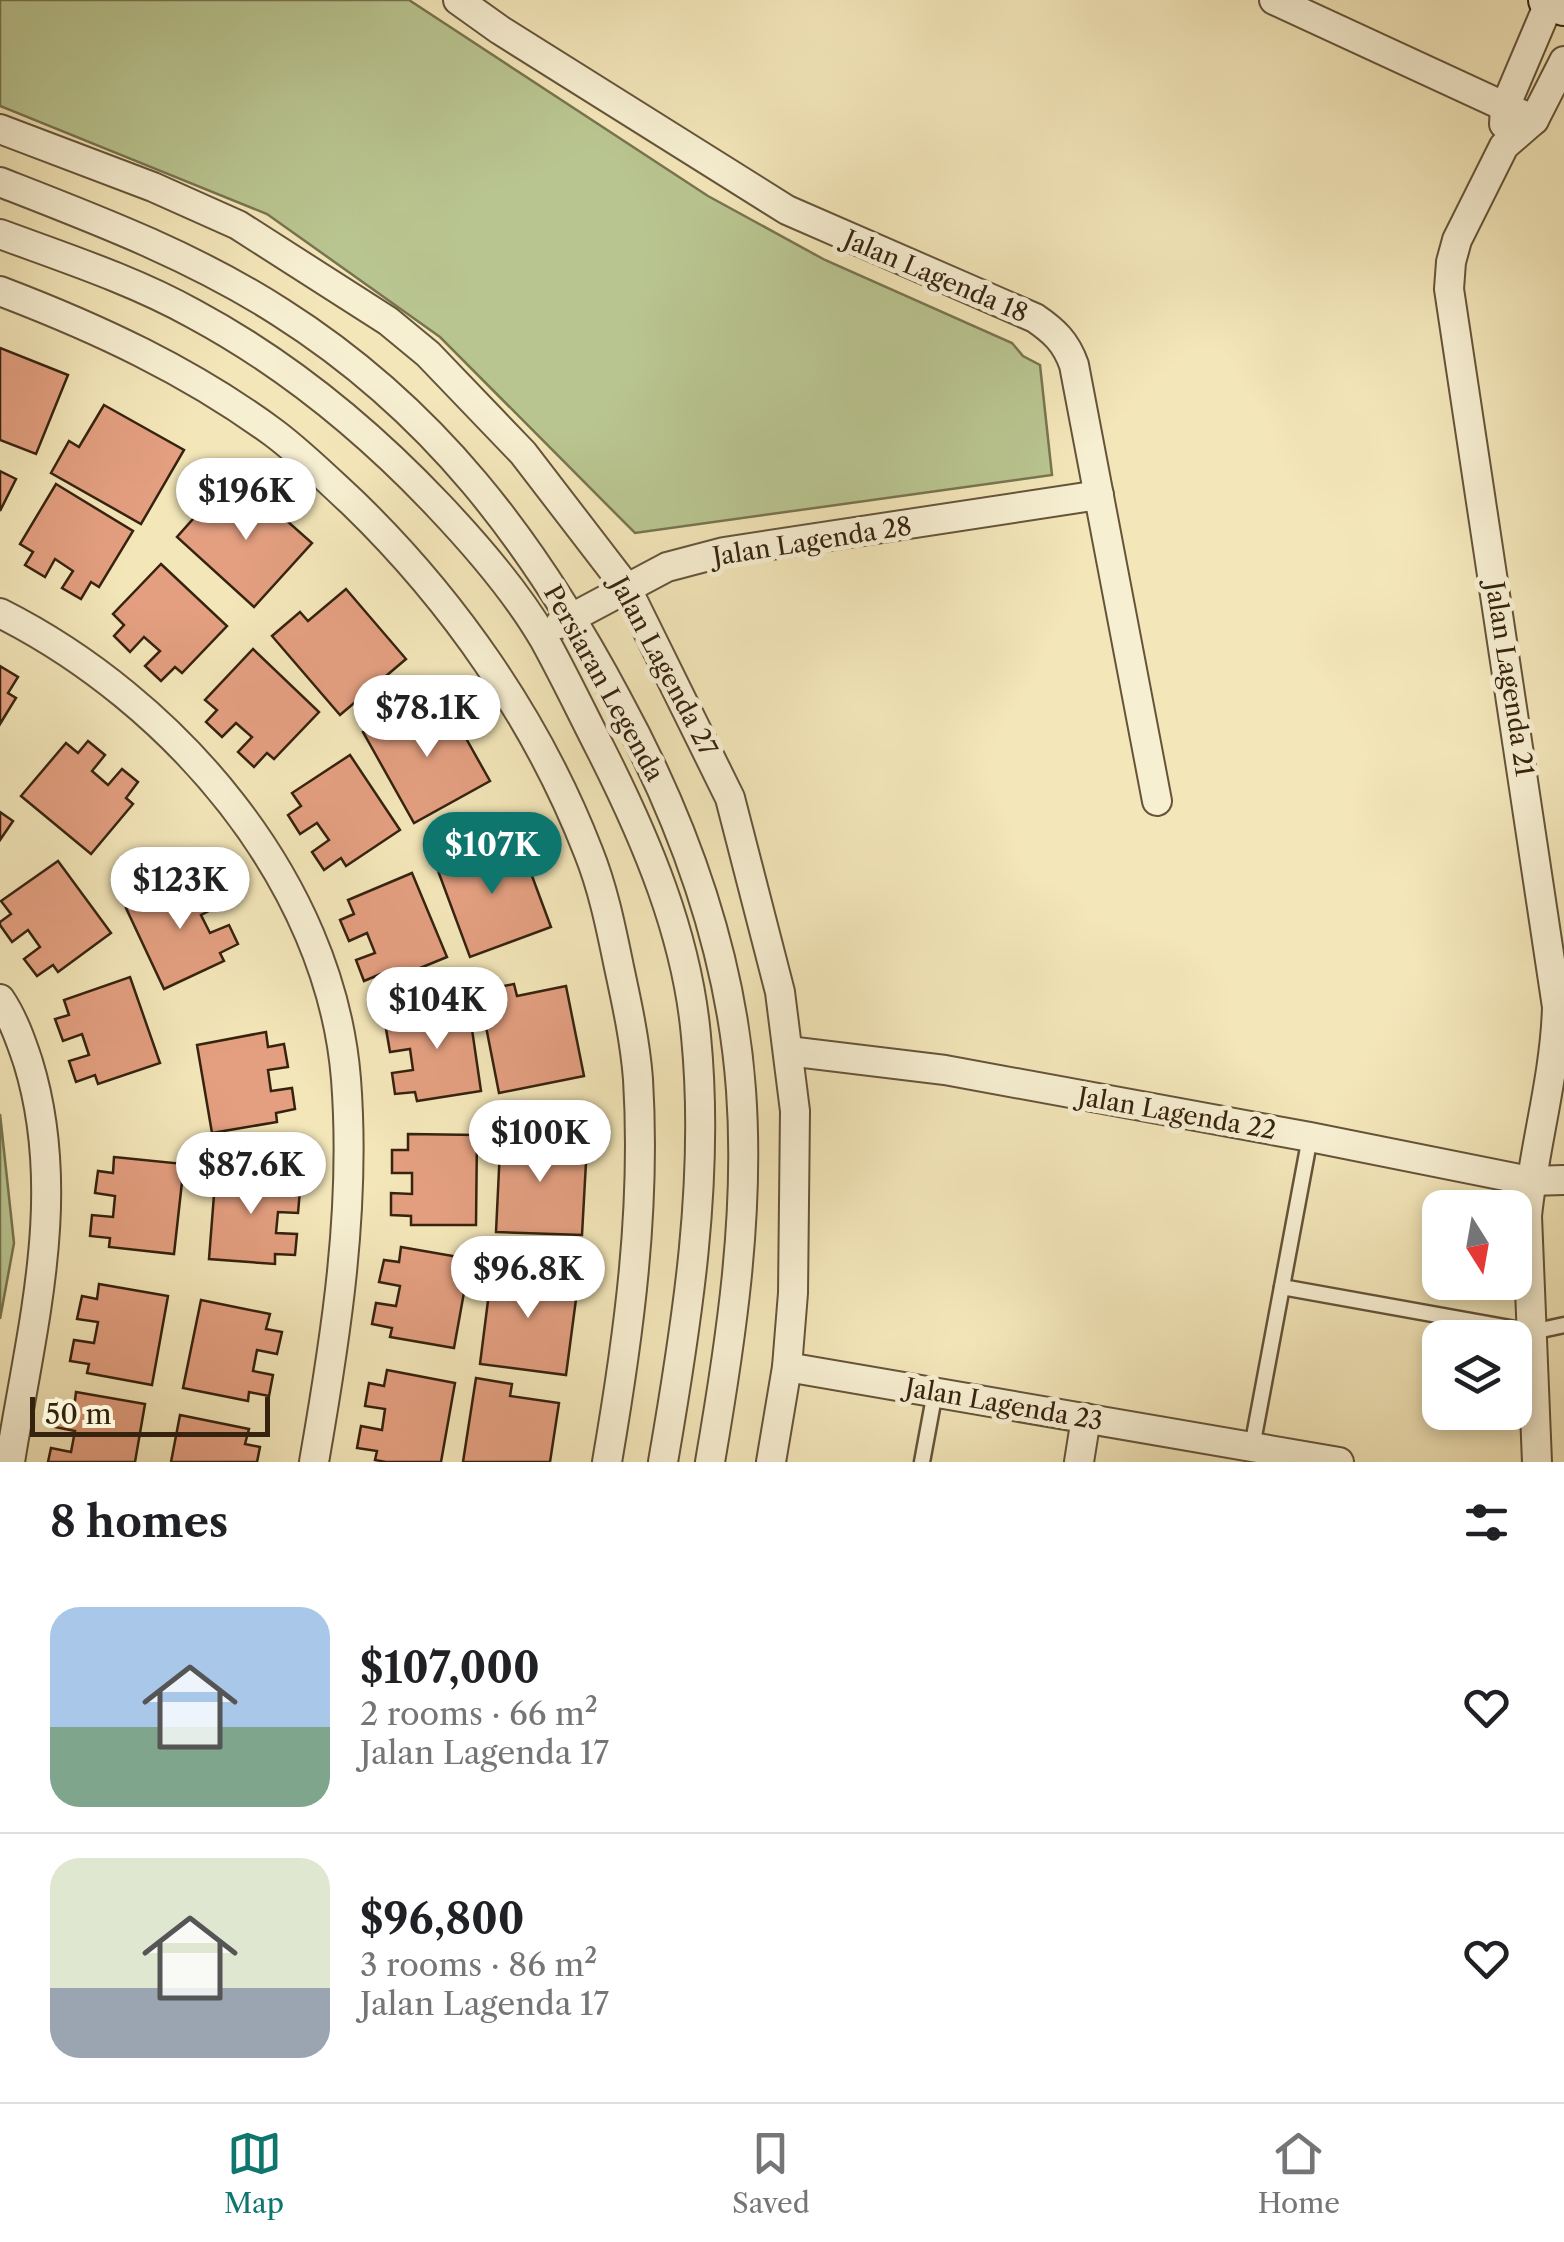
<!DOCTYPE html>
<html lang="en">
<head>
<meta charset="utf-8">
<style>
  body { margin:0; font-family:"Libre Caslon Text",serif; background:#f6f6f6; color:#202124; height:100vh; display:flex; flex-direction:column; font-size:38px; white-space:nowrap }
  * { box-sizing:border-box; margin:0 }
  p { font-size:32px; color:#757577 }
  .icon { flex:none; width:55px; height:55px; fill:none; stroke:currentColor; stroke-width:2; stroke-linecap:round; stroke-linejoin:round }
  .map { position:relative; height:1462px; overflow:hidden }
  .drawer { display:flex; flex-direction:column; background:#fff; flex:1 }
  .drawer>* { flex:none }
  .needle { width:65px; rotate:169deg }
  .tools { position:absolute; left:1422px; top:1190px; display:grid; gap:20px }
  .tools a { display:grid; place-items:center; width:110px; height:110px; border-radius:20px; background:#fff; box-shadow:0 5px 15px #0003; font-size:50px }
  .scale { position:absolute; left:30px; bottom:25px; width:240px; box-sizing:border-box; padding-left:10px; border:5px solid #36230f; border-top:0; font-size:28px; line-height:35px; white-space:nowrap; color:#36230f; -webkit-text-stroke:8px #f7efd2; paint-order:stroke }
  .price { position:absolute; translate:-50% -85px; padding:0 22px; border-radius:35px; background:#fff; color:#222; font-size:32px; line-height:65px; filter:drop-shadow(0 2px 5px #0008) }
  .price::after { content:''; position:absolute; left:50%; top:60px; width:30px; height:22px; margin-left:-15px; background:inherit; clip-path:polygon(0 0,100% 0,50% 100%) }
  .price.selected { background:#0f766e; color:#fff }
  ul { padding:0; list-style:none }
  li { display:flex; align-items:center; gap:30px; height:250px; padding:0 50px }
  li+li { border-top:2px solid #e0e0e0 }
  li span { display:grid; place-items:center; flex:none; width:280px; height:200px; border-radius:30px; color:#555 }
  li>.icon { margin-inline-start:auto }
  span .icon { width:120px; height:120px; fill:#fffc; stroke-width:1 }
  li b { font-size:42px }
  h2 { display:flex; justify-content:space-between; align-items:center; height:120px; padding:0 50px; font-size:42px }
  .tab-bar { display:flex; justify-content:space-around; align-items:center; height:140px; border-top:2px solid #e0e0e0; background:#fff; font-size:28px; color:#757577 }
  .tab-bar a { display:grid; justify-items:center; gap:5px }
  .tab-bar .selected { color:#0f766e }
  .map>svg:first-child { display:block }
  .green { fill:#b9c590; stroke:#787450; stroke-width:2.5 }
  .building { fill:#e39f80; stroke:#36230f; stroke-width:2.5 }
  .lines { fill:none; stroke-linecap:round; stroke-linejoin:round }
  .lane-casing { stroke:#65543a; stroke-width:19 }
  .street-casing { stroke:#65543a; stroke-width:32 }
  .secondary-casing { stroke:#36230f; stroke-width:42 }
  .lane { stroke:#f7efd2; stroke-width:14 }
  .street { stroke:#f7efd2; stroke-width:28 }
  .secondary { stroke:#f7efd2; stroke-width:38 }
  .labels { text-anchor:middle; stroke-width:10; stroke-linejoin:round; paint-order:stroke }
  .street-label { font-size:25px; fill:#36230f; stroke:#f7efd2 }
</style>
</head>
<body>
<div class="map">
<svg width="1564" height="1462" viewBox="0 0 1564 1462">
  <rect width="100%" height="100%" fill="#f3e6b9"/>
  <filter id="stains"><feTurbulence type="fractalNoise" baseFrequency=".002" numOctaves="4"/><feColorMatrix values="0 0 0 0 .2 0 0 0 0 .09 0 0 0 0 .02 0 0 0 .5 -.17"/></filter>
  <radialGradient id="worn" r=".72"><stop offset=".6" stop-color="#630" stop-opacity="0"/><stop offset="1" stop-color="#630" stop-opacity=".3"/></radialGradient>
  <g class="green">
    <path d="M0,0H409L708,196L825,260L1012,343L1023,356L1040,365L1052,475L635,533L440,337L267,214L0,106Z"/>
    <path d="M0,1114L14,1243L0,1319Z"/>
  </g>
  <g class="building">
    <path d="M0,348L68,375L36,454L0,440Z"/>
    <path d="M104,405L184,450L141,524L51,473L69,441L79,447Z"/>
    <path d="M0,471L16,479L0,511Z"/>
    <path d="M243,482L312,543L254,607L177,537L201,510L210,518Z"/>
    <path d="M56,484L133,531L99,587L91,582L81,599L62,588L73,571L55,559L45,577L25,565L33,552L20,544Z"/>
    <path d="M161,564L227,626L182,673L175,667L161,681L145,666L160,651L144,637L130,652L114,636L124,625L113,614Z"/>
    <path d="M346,589L406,659L340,715L272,636L300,612L308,621Z"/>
    <path d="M253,649L319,712L274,759L267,753L254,767L238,752L252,737L236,723L222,737L206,722L217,710L205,700Z"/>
    <path d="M0,666L18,677L8,693L16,698L0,724Z"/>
    <path d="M445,701L490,781L414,823L363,732L395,715L401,725Z"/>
    <path d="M88,741L105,755L92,771L108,785L122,769L138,782L126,798L133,804L91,854L21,796L66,743L78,753Z"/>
    <path d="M350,755L400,830L346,866L341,858L324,870L312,852L329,840L317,823L300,834L288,815L301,806L292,793Z"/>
    <path d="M0,812L13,821L0,840Z"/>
    <path d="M519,841L551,927L470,957L434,860L468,847L472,859Z"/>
    <path d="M58,861L111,933L58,972L53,965L37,976L24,959L40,947L28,930L12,942L0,925V922L11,914L1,901Z"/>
    <path d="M412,873L447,957L386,982L383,973L364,981L356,960L375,953L367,933L349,941L340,920L354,914L348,900Z"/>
    <path d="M189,878L195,892L209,885L219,906L201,915L210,933L229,925L238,944L220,953L224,961L164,989L126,908Z"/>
    <path d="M130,977L160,1063L98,1084L95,1075L76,1082L69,1061L89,1055L82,1034L63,1041L55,1019L69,1015L64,1000Z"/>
    <path d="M514,984L517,996L566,986L584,1076L499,1093L479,991Z"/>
    <path d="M468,1002L481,1091L417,1101L415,1092L395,1094L392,1073L413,1070L410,1049L390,1052L386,1029L402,1027L399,1012Z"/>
    <path d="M266,1032L268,1047L284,1044L288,1067L268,1070L271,1091L292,1088L295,1109L276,1113L277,1122L212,1133L197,1045Z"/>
    <path d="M501,1128L537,1130V1142L587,1144L582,1235L496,1232Z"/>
    <path d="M408,1134L477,1135L476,1225H411V1216L391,1215V1193L412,1194V1173H392V1150H408Z"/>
    <path d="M114,1157L184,1164L174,1254L109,1247L110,1238L90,1236L92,1215L113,1217L115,1196L95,1193L98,1171L113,1173Z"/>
    <path d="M216,1169L285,1174L284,1189L300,1190L298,1213L278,1212L276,1233L297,1234L295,1255L275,1254V1264L209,1259Z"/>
    <path d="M401,1247L470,1259L454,1348L390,1337L392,1328L372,1324L376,1303L396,1306L400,1286L379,1282L384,1260L399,1262Z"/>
    <path d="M493,1261L529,1266L528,1278L578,1284L566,1375L480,1364Z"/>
    <path d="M99,1284L168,1296L152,1385L87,1373L89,1364L70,1361L74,1340L94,1343L98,1322L77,1319L82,1296L97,1299Z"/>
    <path d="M201,1300L270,1314L266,1329L282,1332L277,1354L257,1350L253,1371L273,1375L269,1396L249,1392L248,1401L183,1388Z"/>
    <path d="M387,1370L455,1383L441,1462H386L375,1460L377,1451L357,1448L361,1426L382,1430L385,1409L365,1406L369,1383L384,1386Z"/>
    <path d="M476,1378L512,1384L510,1396L559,1403L550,1462H463Z"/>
    <path d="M76,1392L145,1404L135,1462H48L51,1448L71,1452L75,1431L55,1427L59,1405L74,1408Z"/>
    <path d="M180,1415L249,1429L245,1444L260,1447L257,1462H171Z"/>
  </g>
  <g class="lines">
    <defs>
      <g id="lane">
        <path d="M1282,1287L1532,1332L1564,1325"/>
        <path d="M1252,1447L1310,1137"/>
        <path d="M922,1462L935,1392"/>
      </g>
      <g id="street">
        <path d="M458,0L500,30L787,210L1035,318C1054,331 1066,342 1074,365L1157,801"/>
        <path d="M1274,0L1534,120"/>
        <path d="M1504,124L1505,107L1550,1"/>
        <path d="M0,129L153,187L238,225L388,321L428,354L523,453L626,587L730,798L780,992L795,1111L793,1293L787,1367L771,1462"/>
        <path d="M0,182C95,219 193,256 280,312C433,409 532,540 617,699C683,820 731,951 741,1090C750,1214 731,1340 710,1462"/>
        <path d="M0,234C65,258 133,280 194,314C287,364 366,429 438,505C476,545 516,591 544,639C564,675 582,713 601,750C646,839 687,935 696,1036C710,1178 687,1323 663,1462"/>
        <path d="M0,291C97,328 190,371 274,433C302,454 327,479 353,503C453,600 537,720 588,851C603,888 611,928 619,967C627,1004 635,1041 638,1079C646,1209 629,1334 607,1462"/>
        <path d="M0,613C173,700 330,880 346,1079C356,1208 336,1336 314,1462"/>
        <path d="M560,624L667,567L724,552L1099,495"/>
        <path d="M0,999C13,1018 21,1041 28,1062C69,1195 31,1329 10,1462"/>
        <path d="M788,1051L945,1070L1310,1137L1530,1181L1564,1180"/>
        <path d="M787,1367L1339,1462"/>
        <path d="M1079,1462L1086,1418"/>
        <path d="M1537,1462L1527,1216C1534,1146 1555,1078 1557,1007L1449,289L1451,262L1457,240L1504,146L1534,120L1564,61"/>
      </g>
      <path id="secondary" d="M1548,0L1564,6"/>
    </defs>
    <use href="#lane" class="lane-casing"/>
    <use href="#street" class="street-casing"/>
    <use href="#secondary" class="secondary-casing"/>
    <use href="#lane" class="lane"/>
    <use href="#street" class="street"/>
    <use href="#secondary" class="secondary"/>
  </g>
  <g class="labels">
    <g class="street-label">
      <text transform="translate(936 276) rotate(23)" y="9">Jalan Lagenda 18</text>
      <text transform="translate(812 541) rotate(-9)" y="9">Jalan Lagenda 28</text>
      <text transform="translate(664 666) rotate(62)" y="9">Jalan Lagenda 27</text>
      <text transform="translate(1510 679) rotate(81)" y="9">Jalan Lagenda 21</text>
      <text transform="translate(604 683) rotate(61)" y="9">Persiaran Legenda</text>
      <text transform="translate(1177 1113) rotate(10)" y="9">Jalan Lagenda 22</text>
      <text transform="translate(1004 1404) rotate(10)" y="9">Jalan Lagenda 23</text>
    </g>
  </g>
  <rect width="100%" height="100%" filter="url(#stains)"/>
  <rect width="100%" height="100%" fill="url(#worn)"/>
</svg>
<div class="tools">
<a><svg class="needle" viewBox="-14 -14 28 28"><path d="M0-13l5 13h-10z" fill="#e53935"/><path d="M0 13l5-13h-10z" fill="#757577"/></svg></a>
<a><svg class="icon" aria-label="layers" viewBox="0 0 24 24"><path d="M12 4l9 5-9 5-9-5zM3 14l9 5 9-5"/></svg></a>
</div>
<div class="scale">50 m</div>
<b class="price" style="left:246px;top:543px">$196K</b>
<b class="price" style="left:427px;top:760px">$78.1K</b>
<b class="price selected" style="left:492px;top:897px">$107K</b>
<b class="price" style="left:180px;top:932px">$123K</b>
<b class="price" style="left:437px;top:1052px">$104K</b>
<b class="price" style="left:540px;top:1185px">$100K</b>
<b class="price" style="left:251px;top:1217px">$87.6K</b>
<b class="price" style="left:528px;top:1321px">$96.8K</b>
</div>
<section class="drawer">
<h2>8 homes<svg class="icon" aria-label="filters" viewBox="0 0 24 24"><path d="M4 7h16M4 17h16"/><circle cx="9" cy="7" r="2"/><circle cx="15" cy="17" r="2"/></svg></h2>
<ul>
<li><span style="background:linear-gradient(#a9c7e8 60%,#7fa58c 0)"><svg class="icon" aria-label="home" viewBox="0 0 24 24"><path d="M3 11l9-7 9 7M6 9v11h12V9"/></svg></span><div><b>$107,000</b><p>2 rooms · 66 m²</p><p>Jalan Lagenda 17</p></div><svg class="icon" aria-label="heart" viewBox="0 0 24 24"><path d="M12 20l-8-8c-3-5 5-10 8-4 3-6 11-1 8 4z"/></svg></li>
<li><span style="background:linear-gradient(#dfe7d0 65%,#9aa5b1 0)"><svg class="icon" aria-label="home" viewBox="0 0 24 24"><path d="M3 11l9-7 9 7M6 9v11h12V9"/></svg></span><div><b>$96,800</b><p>3 rooms · 86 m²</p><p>Jalan Lagenda 17</p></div><svg class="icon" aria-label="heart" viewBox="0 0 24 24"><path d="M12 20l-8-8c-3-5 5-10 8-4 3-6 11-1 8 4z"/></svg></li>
</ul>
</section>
<nav class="tab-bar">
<a class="selected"><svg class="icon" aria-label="map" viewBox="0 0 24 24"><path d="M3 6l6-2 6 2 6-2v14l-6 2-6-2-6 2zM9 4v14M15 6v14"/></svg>Map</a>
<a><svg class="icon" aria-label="saved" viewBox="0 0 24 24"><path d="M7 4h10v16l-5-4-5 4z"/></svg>Saved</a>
<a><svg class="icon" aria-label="home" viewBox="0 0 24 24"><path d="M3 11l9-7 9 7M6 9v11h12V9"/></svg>Home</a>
</nav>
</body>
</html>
